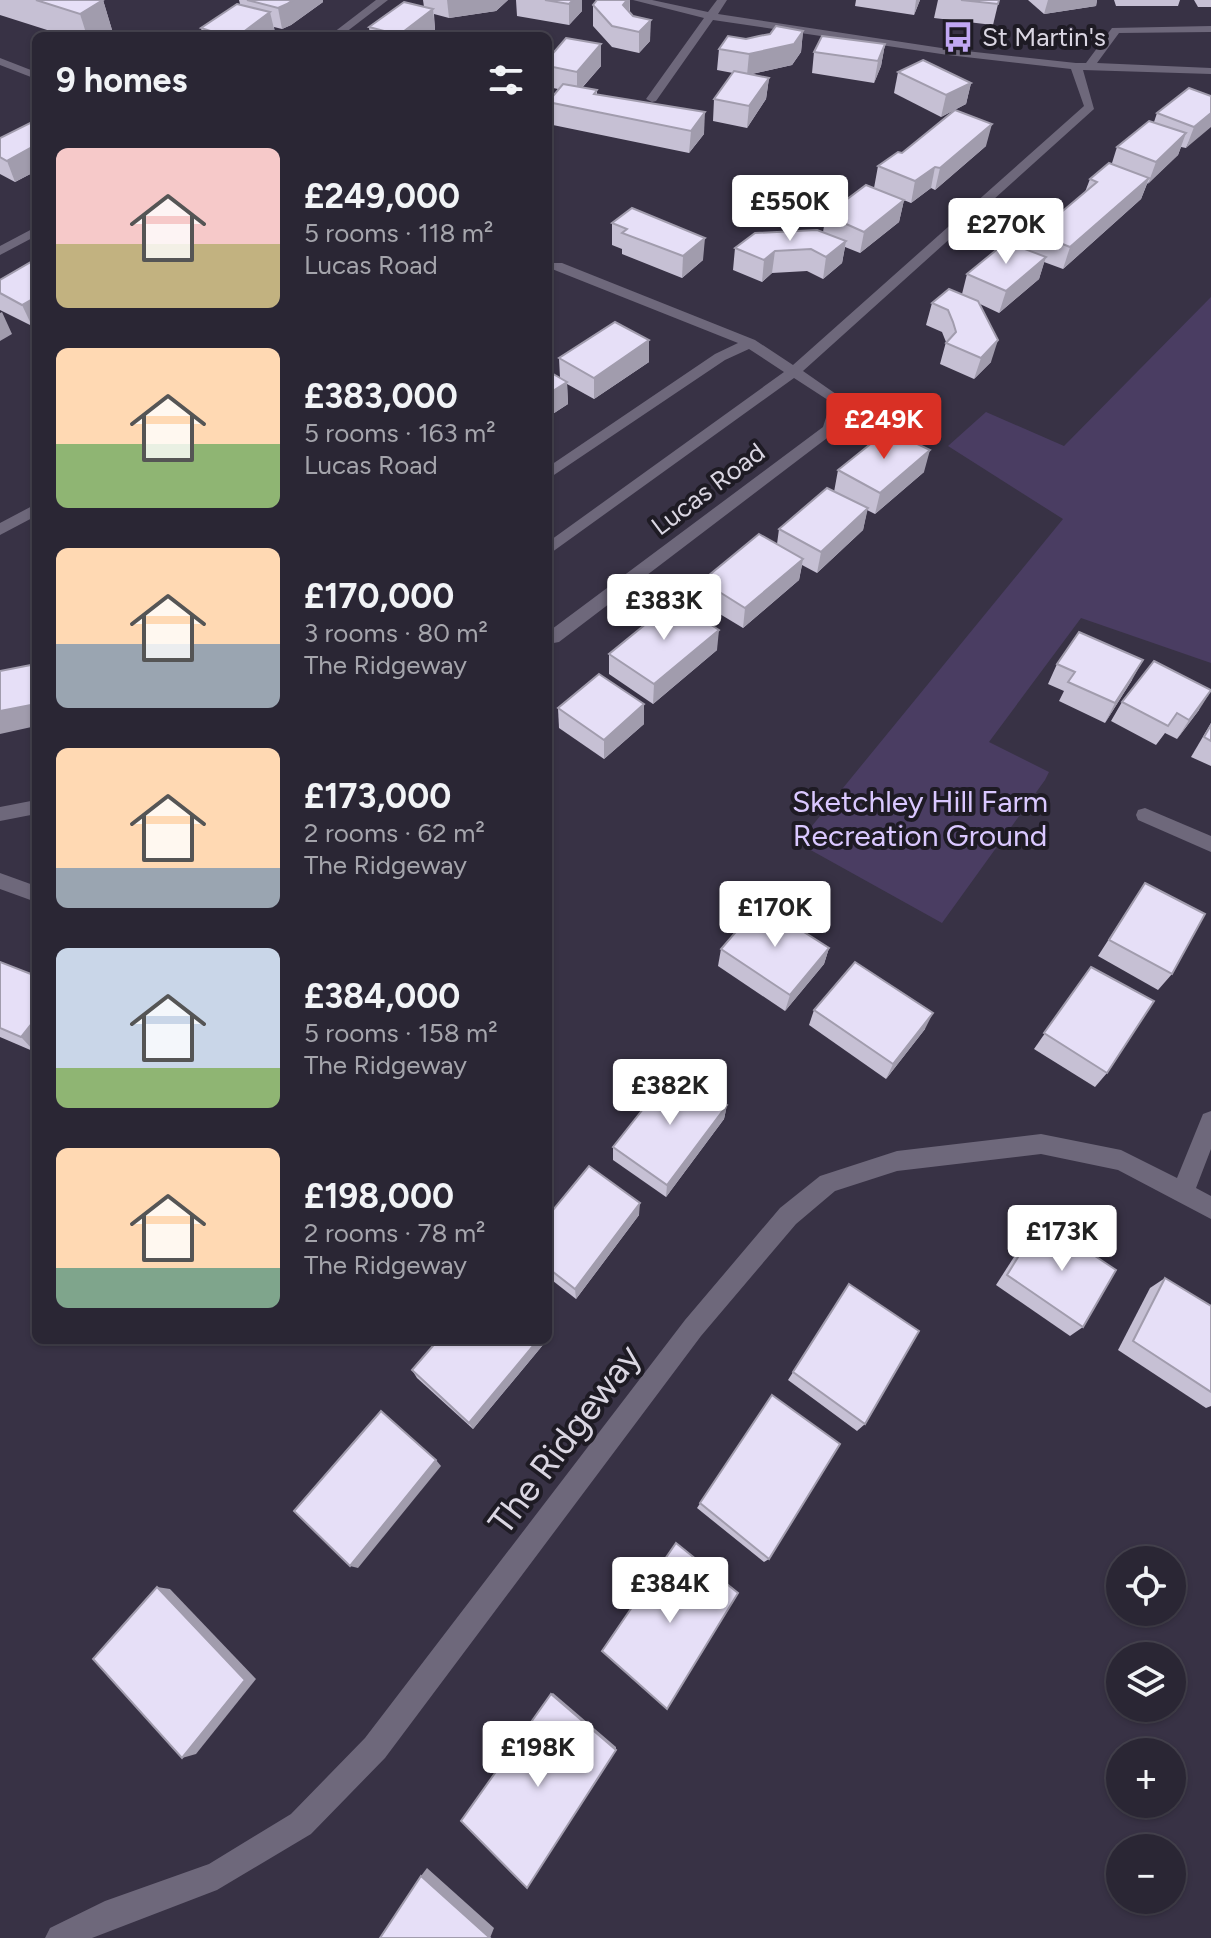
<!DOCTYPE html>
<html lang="en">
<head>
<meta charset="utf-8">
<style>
  body { margin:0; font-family:Figtree,sans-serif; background:#363240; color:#f1f3f6; height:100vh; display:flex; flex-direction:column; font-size:30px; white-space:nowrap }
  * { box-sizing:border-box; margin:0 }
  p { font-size:26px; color:#a5a5ac }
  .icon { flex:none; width:44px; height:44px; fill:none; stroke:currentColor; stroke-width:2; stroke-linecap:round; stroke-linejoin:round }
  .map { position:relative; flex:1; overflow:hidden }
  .panel { position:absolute; left:32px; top:32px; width:520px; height:1312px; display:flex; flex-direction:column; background:#2a2634; border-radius:12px; box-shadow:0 2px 6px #0004,0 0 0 2px #46434f }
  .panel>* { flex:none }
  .buttons { position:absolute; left:1106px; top:1546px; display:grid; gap:16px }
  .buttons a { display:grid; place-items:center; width:80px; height:80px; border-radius:50%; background:#2a2634; box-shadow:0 2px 6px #0004,0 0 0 2px #46434f; font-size:40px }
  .price { position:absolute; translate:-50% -68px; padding:0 18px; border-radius:8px; background:#fff; color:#222; font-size:26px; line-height:52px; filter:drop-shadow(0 2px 4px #0008) }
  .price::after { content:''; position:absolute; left:50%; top:48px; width:24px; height:18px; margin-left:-12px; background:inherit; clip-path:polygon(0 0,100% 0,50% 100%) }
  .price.selected { background:#d93025; color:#fff }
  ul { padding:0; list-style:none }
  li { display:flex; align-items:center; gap:24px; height:200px; padding:0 24px }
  li span { display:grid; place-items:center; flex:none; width:224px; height:160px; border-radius:12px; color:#555 }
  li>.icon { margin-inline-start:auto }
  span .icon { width:96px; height:96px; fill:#fffc; stroke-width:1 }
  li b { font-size:34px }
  h2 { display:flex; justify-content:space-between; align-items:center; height:96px; padding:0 24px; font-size:34px }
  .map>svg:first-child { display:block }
  .green { fill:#4a3d62 }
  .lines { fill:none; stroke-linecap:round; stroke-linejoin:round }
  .minor { fill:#6e687b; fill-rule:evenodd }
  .wall { fill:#c6c0d4 }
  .shaded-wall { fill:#a19cad }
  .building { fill:#e6dff7; stroke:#a19cad; stroke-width:2 }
  .labels { text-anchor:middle; stroke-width:8; stroke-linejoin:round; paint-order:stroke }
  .far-poi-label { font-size:26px; fill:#dad6e2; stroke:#1e1b24; text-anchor:start }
  .far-street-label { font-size:26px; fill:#dad6e2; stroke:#1e1b24 }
  .park-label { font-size:30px; fill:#dac8ff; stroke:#1e1b24 }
  .near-street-label { font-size:36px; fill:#dad6e2; stroke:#1e1b24 }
</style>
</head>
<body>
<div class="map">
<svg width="1211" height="1938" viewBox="0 0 1211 1938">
  <rect width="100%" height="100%" fill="#383245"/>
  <path class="green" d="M1211,297V663L1081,618L989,742L1049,772L1045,780L942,923L798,843L1063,519L948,446L986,412L1064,446Z"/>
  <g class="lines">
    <g class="minor">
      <path d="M376,0H388L341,36H329Z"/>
      <path d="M633,0H652L708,12L717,0H727L718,14L948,49L1076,63H1086L1112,28L1211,26V32L1119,33L1097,63L1211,68V74L1083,70L1094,109L803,371L846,401L835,432L559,642L548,644V632L823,427L831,402L794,378L548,555V542L784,372L749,349L725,360L548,479V467L715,354L738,343L552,269V263H562L755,340L793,365L1084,106L1071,69L948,55L713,20L656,101L652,102L646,99L704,18Z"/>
      <path d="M0,58L36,72V79L0,65Z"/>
      <path d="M36,227V236L0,255V246Z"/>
      <path d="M36,504V516L0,535V523Z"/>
      <path d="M36,800V814L0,821V807Z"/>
      <path d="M1145,808L1211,836V852L1138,820L1136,815L1138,810Z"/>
      <path d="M0,873L36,886V902L0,889Z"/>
      <path d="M1211,1111V1149L1196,1188L1211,1196V1219L1118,1170L1041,1154L897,1171L835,1191L796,1224L701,1336L385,1758L311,1834L217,1890L92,1938H45L50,1928L105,1901L209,1864L291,1814L365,1738L685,1320L780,1208L820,1176L897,1151L1041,1134L1121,1150L1177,1178L1203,1114Z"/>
    </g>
  </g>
  <g class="wall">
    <path d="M0,0H103L112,30L102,36H66L0,15Z"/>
    <path d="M239,0H323V2L291,25L282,29L274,27L275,33L270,36H203L201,28L240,4Z"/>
    <path d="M423,0H508L496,11L449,18L434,14L435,30L428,36H370L369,27L424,7Z"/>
    <path d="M516,0H582V11L569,25L517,16Z"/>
    <path d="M597,0H630V12L650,41L639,53L612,47L593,26V5Z"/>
    <path d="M856,0H920L914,15L855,6Z"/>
    <path d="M938,0H999L993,25L934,18Z"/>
    <path d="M1028,0H1097L1096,6L1044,14Z"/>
    <path d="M1114,0H1180L1178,6H1116Z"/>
    <path d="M1194,0H1211V7H1198Z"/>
    <path d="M803,31L801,52L792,65L752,74L769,78L766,99L747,128L713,121L714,99L733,73L717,70L719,49L746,39Z"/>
    <path d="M885,44L881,66L874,83L812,73L814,52Z"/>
    <path d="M548,59L601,66L582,88L597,90V94L704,134L689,153L548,124V102L558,89L548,87Z"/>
    <path d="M898,72L971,83L966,104L941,117L894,93Z"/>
    <path d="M1211,96L1186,148L1181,147L1178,155L1147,184L1141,199L1063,269L1044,262L1039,279L999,313L980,304L991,362L974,379L940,364L946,342L942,332L926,325L932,303L962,294L967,274L1024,249L1030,231L1058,215L1085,192L1090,179L1112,163L1117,147L1154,122L1157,113Z"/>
    <path d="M36,120V171L15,182L0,174V138Z"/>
    <path d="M986,146L935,190L931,188L911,203L874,188L878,166L902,153Z"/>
    <path d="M904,200L899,222L860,253L845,247L842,263L823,279L807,271L772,273L762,282L733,270L735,248L823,232L826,215Z"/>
    <path d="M612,223L703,260L682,278L622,254V249L612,245Z"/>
    <path d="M36,259L32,326L0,310V280Z"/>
    <path d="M559,358L649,362L594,399L567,384L568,404L548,417V371L560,378Z"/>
    <path d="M838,470L924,472L875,514L867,510L863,530L817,573L802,565L799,580L743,628L700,602L702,581L777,544L779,529L834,492Z"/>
    <path d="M717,650L653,704L609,674V654Z"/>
    <path d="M1057,664L1132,680L1105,723L1059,701L1064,691L1048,684Z"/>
    <path d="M1122,702L1199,710L1177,739L1165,733L1156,745L1111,721Z"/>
    <path d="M644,704V724L604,759L559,728L558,708Z"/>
    <path d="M1211,723V766L1191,757Z"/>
    <path d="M1145,883L1172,974L1158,990L1098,956Z"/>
    <path d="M829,948L824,964L785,1011L718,966L721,949Z"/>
    <path d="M0,962L36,976L35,1052L0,1037Z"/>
    <path d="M1091,967L1107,1073L1095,1087L1034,1049Z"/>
    <path d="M814,1010L925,1029L886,1079L809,1025Z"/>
    <path d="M727,1105L724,1119L666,1197L613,1160V1147Z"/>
    <path d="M639,1215L576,1299L548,1277V1216Z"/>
    <path d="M1041,1220L1083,1327L1070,1336L996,1285L1030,1232Z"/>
    <path d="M1165,1278L1211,1306V1406L1206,1408L1118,1350L1150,1288Z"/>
    <path d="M849,1284L865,1424L857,1431L788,1380Z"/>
    <path d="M438,1340H547L473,1429L417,1378L412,1370Z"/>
    <path d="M772,1395L769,1559L764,1562L697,1508Z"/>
  </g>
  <g class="shaded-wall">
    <path d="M103,0L112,30L102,36H87L80,14Z"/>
    <path d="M293,0H323V2L291,25L282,29L278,8Z"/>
    <path d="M447,0H508L496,11L449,18Z"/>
    <path d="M573,0H582V11L569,25V4Z"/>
    <path d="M627,0H630L629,18L623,5Z"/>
    <path d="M916,0H920L914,15Z"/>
    <path d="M1048,0H1097L1096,6L1044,14Z"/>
    <path d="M433,9L435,30L428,36H399Z"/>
    <path d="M270,12L275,33L270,36H238Z"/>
    <path d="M651,20L650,41L639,53V32Z"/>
    <path d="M803,31L801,52L792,65L747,75L749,54Z"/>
    <path d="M601,44V66L577,93V72Z"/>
    <path d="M885,44L881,66L874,83L878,61Z"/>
    <path d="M769,78L766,99L747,128L749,106Z"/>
    <path d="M971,83L966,104L941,117L946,95Z"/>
    <path d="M705,112L704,134L689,153L691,131Z"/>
    <path d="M1211,113V127L1186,148L1194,127Z"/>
    <path d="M992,124L986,146L935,190L940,168Z"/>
    <path d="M1186,133L1178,155L1148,184L1156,162Z"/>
    <path d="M36,145V171L15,182L7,161Z"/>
    <path d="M935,167L931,188L911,203L915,181Z"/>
    <path d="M1149,178L1141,199L1063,269L1070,247Z"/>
    <path d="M904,200L899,222L860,253L864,232Z"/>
    <path d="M705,238L703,260L682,278L683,256Z"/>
    <path d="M846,241L842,263L823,279L826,257Z"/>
    <path d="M775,251L772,273L762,282L764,260Z"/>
    <path d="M1046,257L1039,279L999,313L1006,291Z"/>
    <path d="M36,292V324L32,326L22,305L32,295Z"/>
    <path d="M2,312L12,334L0,341V313Z"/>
    <path d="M649,340V362L594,399V378Z"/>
    <path d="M998,340L991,362L974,379L981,358Z"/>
    <path d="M567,382L568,404L548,417V394Z"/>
    <path d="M930,450L924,472L875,514L880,493Z"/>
    <path d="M868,508L863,530L817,573L821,552Z"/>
    <path d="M803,559L799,580L743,628L745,608Z"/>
    <path d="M719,630L717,650L653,704L654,684Z"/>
    <path d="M1143,660L1132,680L1105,723L1115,703Z"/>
    <path d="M1211,691L1199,710L1177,739L1189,720Z"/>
    <path d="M36,704V726L0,734V711Z"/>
    <path d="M644,704V724L604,759V740Z"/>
    <path d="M829,948L824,964L785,1011L790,995Z"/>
    <path d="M933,1013L925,1029L886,1079L893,1064Z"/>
    <path d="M36,1018V1051L35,1052L21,1037Z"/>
    <path d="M727,1105L724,1119L666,1197L667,1185Z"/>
    <path d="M640,1203L639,1215L576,1299L575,1289Z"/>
    <path d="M538,1340H547L473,1429L469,1423Z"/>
    <path d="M436,1460L441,1466L358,1568L350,1566Z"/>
    <path d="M157,1587L170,1589L256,1679L196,1754L182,1758Z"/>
    <path d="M553,1693L616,1747V1750L551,1694Z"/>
    <path d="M427,1868L494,1928L490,1938L421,1876Z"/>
  </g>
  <g class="building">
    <path d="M36,0H103L80,14Z"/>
    <path d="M247,0H293L287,4L278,8Z"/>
    <path d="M545,0H573L569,4Z"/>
    <path d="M597,0H627L623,5L633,16L651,20L639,32L612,26L593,5Z"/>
    <path d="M961,0H999L998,4Z"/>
    <path d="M404,2L433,9L399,35L369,27Z"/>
    <path d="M237,4L270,12L238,36H226L201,28Z"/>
    <path d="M776,26L803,31L794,44L749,54L719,49L728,36L746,39L759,36L770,34Z"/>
    <path d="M822,36L885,44L878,61L814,52Z"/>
    <path d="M566,38L601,44L577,72L548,66V59Z"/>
    <path d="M923,60L971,83L946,95L898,72Z"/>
    <path d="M734,71L769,78L749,106L714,99Z"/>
    <path d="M563,84L597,90L594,94L705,112L691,131L548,102Z"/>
    <path d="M1189,88L1211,96V113L1194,127L1157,113Z"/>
    <path d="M955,110L992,124L940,168L935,167L915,181L878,166L898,152L902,153Z"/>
    <path d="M36,120V145L7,161L0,157V138Z"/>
    <path d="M1149,121L1186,133L1156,162L1117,147Z"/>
    <path d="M1109,163L1149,178L1070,247L1030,231L1051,213L1058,215L1097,182L1090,179Z"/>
    <path d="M866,185L904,200L864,232L826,215Z"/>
    <path d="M632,208L705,238L683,256L622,233L627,229L612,223Z"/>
    <path d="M817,230L846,241L826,257L811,249L775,251L764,260L735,248L755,233Z"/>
    <path d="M1006,242L1046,257L1006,291L967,274Z"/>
    <path d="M36,259V292L32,295L36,297L22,305L0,293V280Z"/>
    <path d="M949,289L978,301L998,340L981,358L946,343L956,332L953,322L948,310L932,303Z"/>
    <path d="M615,322L649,340L594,378L559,358Z"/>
    <path d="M548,371L567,382L548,394Z"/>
    <path d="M888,430L930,450L880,493L838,470Z"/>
    <path d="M827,488L868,508L821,552L779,529Z"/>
    <path d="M759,534L803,559L745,608L702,581Z"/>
    <path d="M674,601L719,630L654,684L609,654Z"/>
    <path d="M1079,632L1143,660L1115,703L1068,682L1075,672L1057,664Z"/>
    <path d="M1154,661L1211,690L1189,720L1177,713L1168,726L1122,702Z"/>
    <path d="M36,664V704L0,711V671Z"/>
    <path d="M599,674L644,704L604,740L558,708Z"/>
    <path d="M1211,725V741L1204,737Z"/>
    <path d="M1145,883L1205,914L1172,974L1109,940Z"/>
    <path d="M760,904L829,948L790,995L721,949Z"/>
    <path d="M0,962L36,976V1018L21,1037L0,1028Z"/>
    <path d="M855,962L933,1013L893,1064L814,1010Z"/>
    <path d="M1091,967L1154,1001L1107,1073L1044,1033Z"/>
    <path d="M674,1070L727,1105L667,1185L613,1147Z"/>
    <path d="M589,1166L640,1203L575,1289L548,1268V1216Z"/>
    <path d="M1041,1220L1116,1270L1083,1327L1007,1275Z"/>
    <path d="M1165,1278L1211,1306V1392L1133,1341Z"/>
    <path d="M849,1284L919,1331L865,1424L793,1372Z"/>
    <path d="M438,1340H538L469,1423L412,1370Z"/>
    <path d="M772,1395L840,1444L769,1559L700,1503Z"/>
    <path d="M381,1411L436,1460L350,1566L294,1511Z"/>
    <path d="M676,1543L738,1593L667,1709L602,1651Z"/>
    <path d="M157,1587L245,1680L182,1758L93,1659Z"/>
    <path d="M551,1694L616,1750L527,1888L461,1821Z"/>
    <path d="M421,1876L490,1938H380Z"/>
  </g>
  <defs>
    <symbol id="bus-bare" viewBox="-9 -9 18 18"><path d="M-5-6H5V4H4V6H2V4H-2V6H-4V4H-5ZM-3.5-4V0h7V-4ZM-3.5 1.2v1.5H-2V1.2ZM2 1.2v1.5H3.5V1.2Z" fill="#c1a8f3" stroke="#1e1b24" stroke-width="2.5" paint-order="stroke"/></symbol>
  </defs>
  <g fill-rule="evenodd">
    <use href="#bus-bare" x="936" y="15" width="44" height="44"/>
  </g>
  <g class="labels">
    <g class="far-poi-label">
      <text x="982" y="46">St Martin's</text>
    </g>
    <g class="far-street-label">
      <text transform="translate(708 489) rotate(-37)" y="9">Lucas Road</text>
    </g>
    <g class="park-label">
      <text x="920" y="812">Sketchley Hill Farm<tspan x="920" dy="34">Recreation Ground</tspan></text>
    </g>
    <g class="near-street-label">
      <text transform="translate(564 1439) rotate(-53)" y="13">The Ridgeway</text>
    </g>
  </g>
</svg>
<div class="buttons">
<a><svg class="icon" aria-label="locate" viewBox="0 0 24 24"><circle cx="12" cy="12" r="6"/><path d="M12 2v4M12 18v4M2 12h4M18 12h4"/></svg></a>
<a><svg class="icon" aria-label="layers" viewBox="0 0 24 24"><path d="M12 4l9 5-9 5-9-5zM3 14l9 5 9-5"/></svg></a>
<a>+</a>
<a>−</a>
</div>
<b class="price" style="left:790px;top:243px">£550K</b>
<b class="price" style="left:1006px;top:266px">£270K</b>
<b class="price selected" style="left:884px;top:461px">£249K</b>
<b class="price" style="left:664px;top:642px">£383K</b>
<b class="price" style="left:775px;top:949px">£170K</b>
<b class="price" style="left:670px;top:1127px">£382K</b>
<b class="price" style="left:1062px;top:1273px">£173K</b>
<b class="price" style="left:670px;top:1625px">£384K</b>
<b class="price" style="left:538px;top:1789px">£198K</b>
<section class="panel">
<h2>9 homes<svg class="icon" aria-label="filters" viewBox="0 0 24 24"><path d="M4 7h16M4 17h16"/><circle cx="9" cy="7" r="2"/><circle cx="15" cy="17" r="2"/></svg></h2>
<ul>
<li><span style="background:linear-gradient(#f6c9c9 60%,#c2b280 0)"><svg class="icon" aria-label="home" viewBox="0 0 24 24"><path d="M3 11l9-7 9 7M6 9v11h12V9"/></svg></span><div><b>£249,000</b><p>5 rooms · 118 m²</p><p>Lucas Road</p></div></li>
<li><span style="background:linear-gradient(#ffd9b3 60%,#8fb573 0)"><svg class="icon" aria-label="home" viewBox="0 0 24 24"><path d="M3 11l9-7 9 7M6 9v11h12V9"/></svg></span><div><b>£383,000</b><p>5 rooms · 163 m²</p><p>Lucas Road</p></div></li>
<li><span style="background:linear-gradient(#ffd9b3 60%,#9aa5b1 0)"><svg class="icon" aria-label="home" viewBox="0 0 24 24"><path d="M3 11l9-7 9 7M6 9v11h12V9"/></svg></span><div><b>£170,000</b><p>3 rooms · 80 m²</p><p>The Ridgeway</p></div></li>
<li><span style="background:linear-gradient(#ffd9b3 75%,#9aa5b1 0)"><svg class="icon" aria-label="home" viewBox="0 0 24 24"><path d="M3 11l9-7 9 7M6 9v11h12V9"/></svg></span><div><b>£173,000</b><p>2 rooms · 62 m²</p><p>The Ridgeway</p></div></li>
<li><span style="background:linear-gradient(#c9d6e8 75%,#8fb573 0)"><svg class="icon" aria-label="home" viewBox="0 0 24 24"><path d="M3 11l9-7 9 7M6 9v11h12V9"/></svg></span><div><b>£384,000</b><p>5 rooms · 158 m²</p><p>The Ridgeway</p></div></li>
<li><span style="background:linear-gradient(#ffd9b3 75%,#7fa58c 0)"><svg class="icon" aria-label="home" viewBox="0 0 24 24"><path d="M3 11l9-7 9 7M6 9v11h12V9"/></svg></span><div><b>£198,000</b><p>2 rooms · 78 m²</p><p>The Ridgeway</p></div></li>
</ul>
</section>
</div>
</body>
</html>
